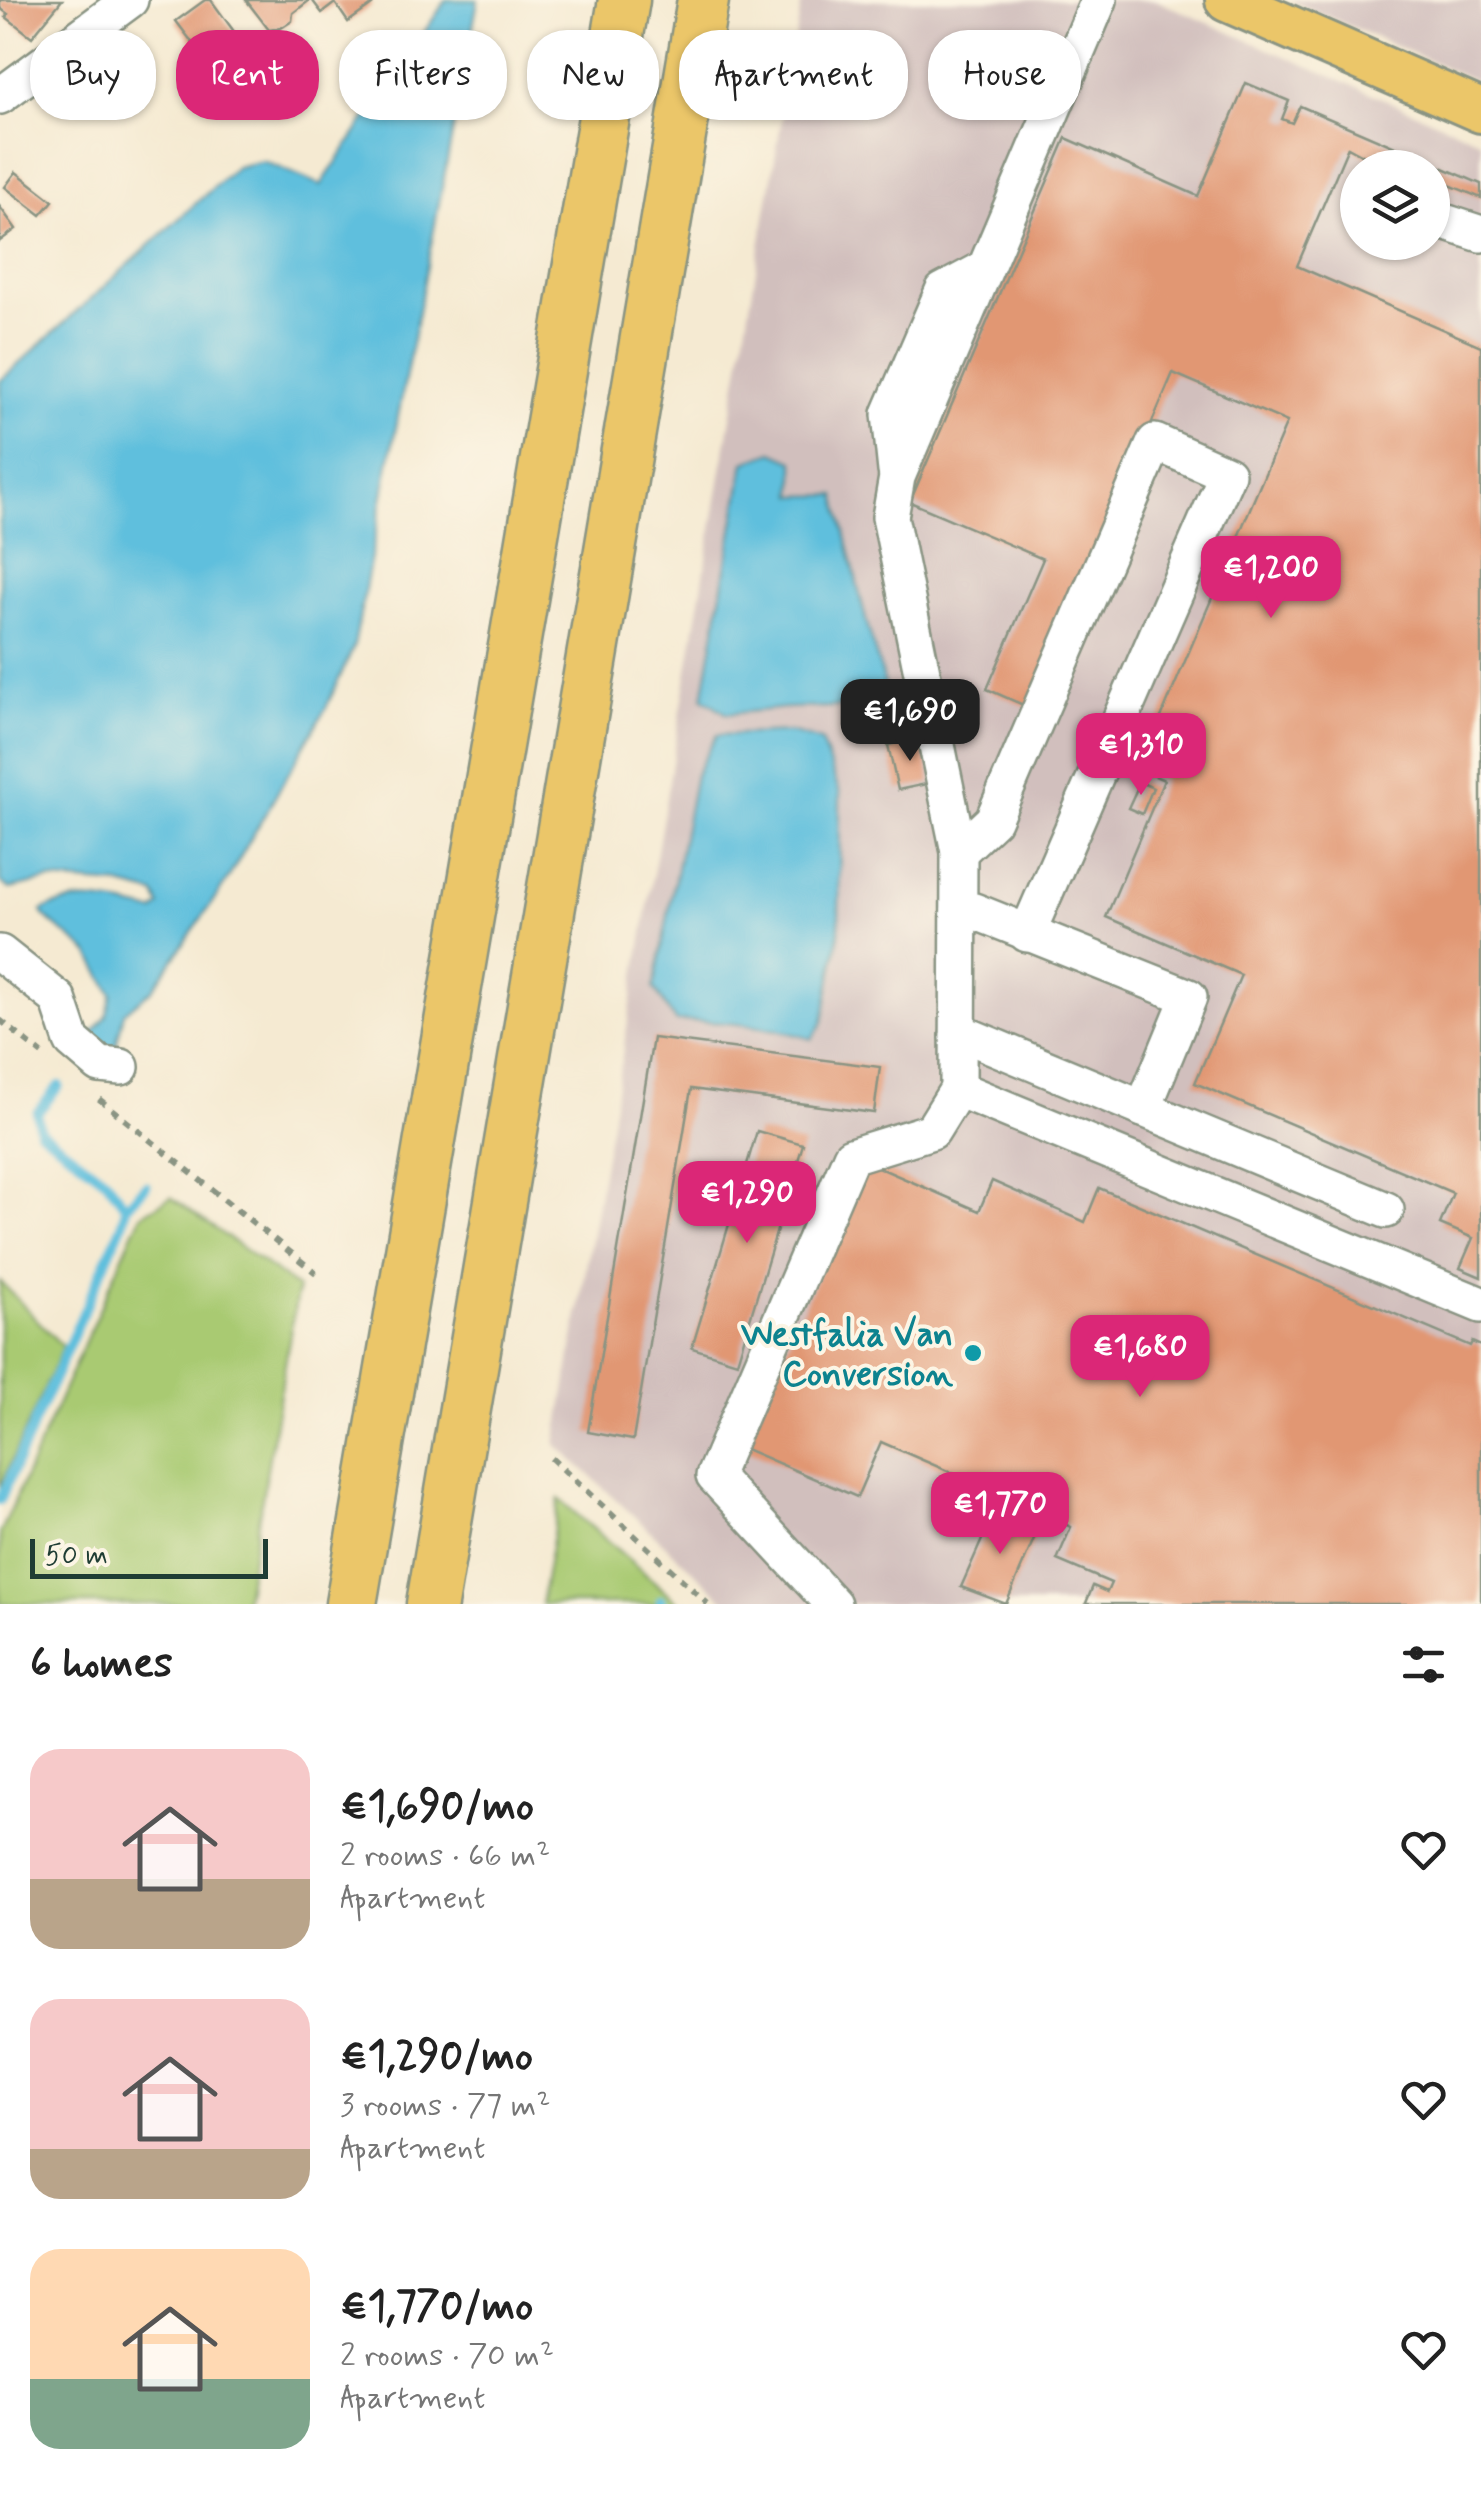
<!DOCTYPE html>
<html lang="en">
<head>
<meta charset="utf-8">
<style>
  body { margin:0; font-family:Mynerve,sans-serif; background:#f6f6f6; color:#222; height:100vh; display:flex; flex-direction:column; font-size:38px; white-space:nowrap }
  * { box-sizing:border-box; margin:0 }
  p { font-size:32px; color:#767676 }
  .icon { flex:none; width:55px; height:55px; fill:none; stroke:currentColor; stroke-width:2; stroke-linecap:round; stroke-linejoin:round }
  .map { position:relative; height:1604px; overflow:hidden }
  .panel { display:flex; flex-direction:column; background:#fff; flex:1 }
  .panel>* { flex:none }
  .top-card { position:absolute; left:30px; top:30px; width:1422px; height:90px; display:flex; gap:20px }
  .tools { position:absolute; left:1340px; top:150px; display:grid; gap:20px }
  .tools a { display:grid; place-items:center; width:110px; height:110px; border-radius:50%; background:#fff; box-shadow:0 2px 8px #0004; font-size:50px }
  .scale { position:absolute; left:30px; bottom:25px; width:238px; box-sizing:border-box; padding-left:10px; border:5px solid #1f3d34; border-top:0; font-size:28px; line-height:35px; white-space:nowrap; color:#1f3d34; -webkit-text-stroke:8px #fcf5e5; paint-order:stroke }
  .price { position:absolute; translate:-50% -85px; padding:0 22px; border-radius:20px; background:#db2777; color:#fff; font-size:32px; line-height:65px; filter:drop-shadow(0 2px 5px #0008) }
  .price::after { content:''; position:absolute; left:50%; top:60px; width:30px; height:22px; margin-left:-15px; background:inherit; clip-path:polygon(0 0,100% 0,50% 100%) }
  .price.selected { background:#222; color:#fff }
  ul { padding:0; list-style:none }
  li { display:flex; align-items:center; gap:30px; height:250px; padding:0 30px }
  li span { display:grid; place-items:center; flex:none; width:280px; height:200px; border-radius:30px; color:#555 }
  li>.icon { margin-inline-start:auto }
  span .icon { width:120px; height:120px; fill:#fffc; stroke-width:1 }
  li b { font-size:42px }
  h2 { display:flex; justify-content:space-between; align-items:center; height:120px; padding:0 30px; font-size:42px }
  .chip { padding:0 35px; border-radius:40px; background:#fff; box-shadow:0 2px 8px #0004; font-size:35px; line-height:90px }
  .chip.selected { background:#db2777; color:#fff }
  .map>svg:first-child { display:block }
  .industrial { fill:#d1bfbd; fill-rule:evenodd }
  .green { fill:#a9ca72; stroke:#648453; stroke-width:2.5 }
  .water { fill:#5ebfdd; stroke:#3e7e88; stroke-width:2.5 }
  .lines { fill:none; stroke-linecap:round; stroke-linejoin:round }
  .stream { stroke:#5ebfdd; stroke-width:10 }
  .building { fill:#e19773 }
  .minor-casing { stroke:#8a9483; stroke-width:40 }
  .major-casing { stroke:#8a9483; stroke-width:48 }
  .highway-casing { stroke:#8a9483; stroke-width:55 }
  .path { stroke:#8a9483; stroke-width:6; stroke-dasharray:8 8; stroke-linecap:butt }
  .minor { stroke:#fff; stroke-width:35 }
  .major { stroke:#ebc669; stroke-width:42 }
  .highway { stroke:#ebc669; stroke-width:50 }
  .culture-dot { fill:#0f9aa8; stroke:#fcf5e5; stroke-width:4 }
  .labels { text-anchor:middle; stroke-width:8; stroke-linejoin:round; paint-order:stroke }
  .culture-label { font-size:35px; font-weight:bold; fill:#0d838f; stroke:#fcf5e5; text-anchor:end }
</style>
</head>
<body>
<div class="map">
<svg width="1481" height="1604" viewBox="0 0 1481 1604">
  <rect width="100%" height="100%" fill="#fcf5e5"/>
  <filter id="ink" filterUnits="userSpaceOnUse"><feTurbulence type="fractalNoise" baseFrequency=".01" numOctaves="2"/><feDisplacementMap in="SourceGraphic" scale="20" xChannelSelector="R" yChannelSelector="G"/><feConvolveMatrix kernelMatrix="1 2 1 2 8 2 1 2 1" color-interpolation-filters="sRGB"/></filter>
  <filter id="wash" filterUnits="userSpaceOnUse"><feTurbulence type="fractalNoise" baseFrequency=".0048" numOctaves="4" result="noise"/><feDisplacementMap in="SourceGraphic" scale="40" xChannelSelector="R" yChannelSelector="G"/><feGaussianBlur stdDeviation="2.25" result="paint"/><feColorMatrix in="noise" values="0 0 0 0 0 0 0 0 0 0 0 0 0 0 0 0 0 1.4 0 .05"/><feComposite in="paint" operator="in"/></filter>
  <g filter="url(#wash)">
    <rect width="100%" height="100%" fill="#f5ead2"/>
    <g class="industrial">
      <path d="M802,0H1155L1481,141V1604H729L556,1444ZM1358,168H1432V242H1358Z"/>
      <path d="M1290,0H1481V83Z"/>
    </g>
    <g class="green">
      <path d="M171,1197L298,1288L244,1604H0V1534L141,1215Z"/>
      <path d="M0,1281L63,1347L0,1487Z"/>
      <path d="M559,1499L680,1604H541Z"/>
    </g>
    <g class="water">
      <path d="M446,0H478L354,646L326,708L226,882L153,989L124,1013L115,1050H102L89,1037L106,1017L112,994L89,953L45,917L42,911C76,892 118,903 154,912L160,906L155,894L120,885L49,880L10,889L0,882V381L236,167L263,161L321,185Z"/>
      <path d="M773,452L794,461V496L836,495L866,620L887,692L874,706L786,708L727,714L703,698L745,462Z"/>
      <path d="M790,732L821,741L840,793L839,934L823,1022L812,1039C767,1025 722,1021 675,1021L654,988L695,775L717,735Z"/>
    </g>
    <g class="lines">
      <g class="stream">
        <path d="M126,1207L146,1186"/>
        <path d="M0,1500L122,1225L126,1207L107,1181L40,1131L37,1113L59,1086"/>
        <path d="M661,1600L662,1604"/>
      </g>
    </g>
    <g id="blocks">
      <g class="building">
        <path d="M0,0H62L32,37L6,17L8,14L0,8Z"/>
        <path d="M205,0H211L249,52L217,75L176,21Z"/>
        <path d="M246,0H310L293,13L292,21L281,28L269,30Z"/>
        <path d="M312,0H366L372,5L348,22L335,3L322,13Z"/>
        <path d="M1246,83L1289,101L1282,119L1292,123L1300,106L1481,184V198L1432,178V168H1409L1376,153L1372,160L1348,147L1297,266L1481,346V1277L1460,1268L1473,1238L1440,1224L1453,1193L1195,1083L1241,975L1106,917L1164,780L1139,769L1287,422L1173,373L1030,708L987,689L1043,559L910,502L1066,138L1198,196Z"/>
        <path d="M16,172L53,201L41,215L5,187Z"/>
        <path d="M0,207L16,229L0,241Z"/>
        <path d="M921,738L931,783L898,790L888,745Z"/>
        <path d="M1140,782L1153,788L1142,814L1128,808Z"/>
        <path d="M653,1038L880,1067L874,1113L691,1089L633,1440L588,1432Z"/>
        <path d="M757,1131L803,1144L737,1362L692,1348Z"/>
        <path d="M866,1162L979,1211L992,1181L1085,1222L1099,1188L1470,1346L1472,1342L1481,1346V1604H1088L1086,1603L1093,1586L1107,1592L1111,1583L1057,1560L1071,1527L973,1482L881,1442L857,1497L743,1448Z"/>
        <path d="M996,1508L1039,1527L1006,1604L961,1587Z"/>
      </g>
    </g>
  </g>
  <g filter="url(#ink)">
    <use href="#blocks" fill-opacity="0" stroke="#8a9483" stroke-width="2.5"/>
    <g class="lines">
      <defs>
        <g id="minor">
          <path d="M1099,0L897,477L890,517L959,852L958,1089L1481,1305"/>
          <path d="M0,96L130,0"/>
          <path d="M1432,218L1481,234"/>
          <path d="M896,471L890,414L943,291L984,269"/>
          <path d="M959,852L993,820L1155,442L1227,474L1027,934"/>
          <path d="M959,912L974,911L1189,997L1143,1109"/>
          <path d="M0,953L58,999L72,1041L100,1065L121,1067"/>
          <path d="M958,1036L971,1037L1386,1210"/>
          <path d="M833,1604L714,1476L851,1156L932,1131L958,1089"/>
        </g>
        <path id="major" d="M1227,0L1481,111"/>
        <g id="highway">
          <path d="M351,1604L624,0"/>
          <path d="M432,1604L703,0"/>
        </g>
      </defs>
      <use href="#minor" class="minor-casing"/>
      <use href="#major" class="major-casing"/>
      <use href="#highway" class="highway-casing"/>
      <g class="path">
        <path d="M0,1020L42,1054"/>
        <path d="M99,1099L316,1273"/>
        <path d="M551,1458L708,1604"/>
      </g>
      <use href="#minor" class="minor"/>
      <use href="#major" class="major"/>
      <use href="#highway" class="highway"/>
    </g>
  </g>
  <circle class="culture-dot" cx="973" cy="1353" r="10"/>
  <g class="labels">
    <g class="culture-label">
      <text x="953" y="1345">Westfalia Van<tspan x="953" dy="40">Conversion</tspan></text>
    </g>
  </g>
</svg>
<div class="tools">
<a><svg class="icon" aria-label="layers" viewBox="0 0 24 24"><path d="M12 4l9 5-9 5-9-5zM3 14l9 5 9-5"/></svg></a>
</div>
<div class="scale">50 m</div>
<b class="price" style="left:1271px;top:621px">€1,200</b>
<b class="price selected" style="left:910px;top:764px">€1,690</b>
<b class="price" style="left:1141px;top:798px">€1,310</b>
<b class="price" style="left:747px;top:1246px">€1,290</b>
<b class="price" style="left:1140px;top:1400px">€1,680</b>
<b class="price" style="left:1000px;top:1557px">€1,770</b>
<div class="top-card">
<a class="chip">Buy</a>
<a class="chip selected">Rent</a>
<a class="chip">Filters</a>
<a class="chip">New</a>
<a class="chip">Apartment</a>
<a class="chip">House</a>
</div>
</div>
<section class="panel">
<h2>6 homes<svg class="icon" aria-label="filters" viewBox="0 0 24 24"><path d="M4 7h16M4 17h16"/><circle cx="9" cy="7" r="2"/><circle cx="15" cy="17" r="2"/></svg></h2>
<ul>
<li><span style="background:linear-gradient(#f6c9c9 65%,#b9a48a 0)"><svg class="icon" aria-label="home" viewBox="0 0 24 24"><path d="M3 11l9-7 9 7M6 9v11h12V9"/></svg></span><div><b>€1,690/mo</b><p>2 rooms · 66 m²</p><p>Apartment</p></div><svg class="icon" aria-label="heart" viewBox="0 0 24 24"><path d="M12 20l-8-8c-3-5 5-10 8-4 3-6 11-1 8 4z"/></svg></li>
<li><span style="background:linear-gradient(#f6c9c9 75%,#b9a48a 0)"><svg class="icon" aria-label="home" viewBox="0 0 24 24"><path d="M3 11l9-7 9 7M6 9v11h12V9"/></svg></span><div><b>€1,290/mo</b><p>3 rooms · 77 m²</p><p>Apartment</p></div><svg class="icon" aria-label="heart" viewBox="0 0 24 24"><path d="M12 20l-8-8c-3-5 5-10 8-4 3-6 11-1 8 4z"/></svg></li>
<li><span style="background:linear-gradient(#ffd9b3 65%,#7fa58c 0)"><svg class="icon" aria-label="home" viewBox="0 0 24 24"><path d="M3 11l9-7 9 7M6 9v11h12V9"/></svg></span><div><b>€1,770/mo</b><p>2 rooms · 70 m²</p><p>Apartment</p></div><svg class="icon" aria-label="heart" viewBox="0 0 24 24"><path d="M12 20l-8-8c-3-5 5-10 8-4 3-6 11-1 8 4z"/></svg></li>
</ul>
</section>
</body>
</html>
